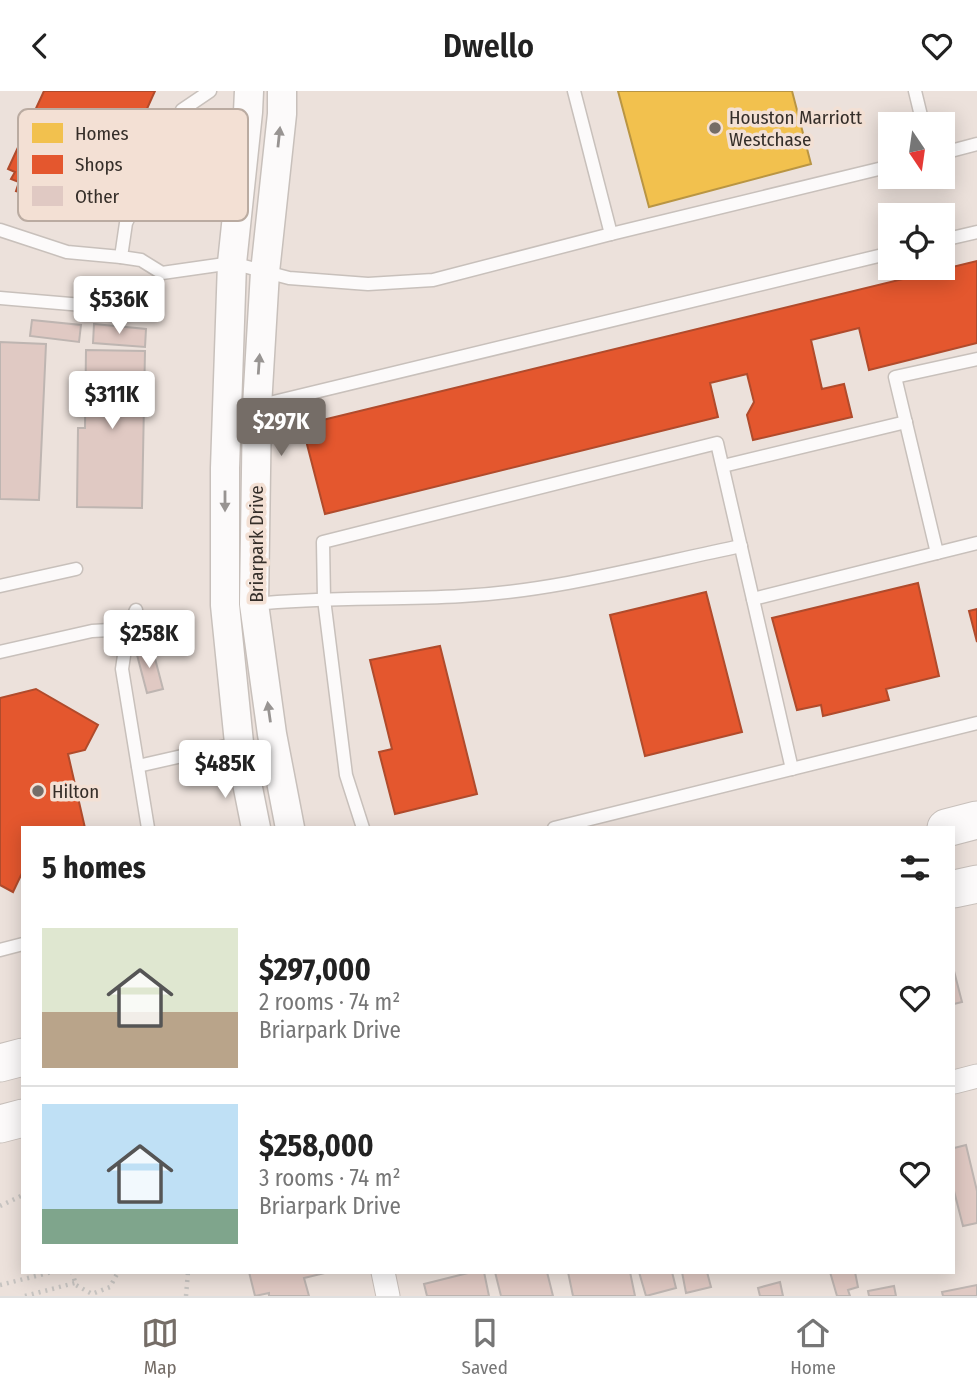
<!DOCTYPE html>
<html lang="en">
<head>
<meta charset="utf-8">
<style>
  body { margin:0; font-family:"Fira Sans Condensed",sans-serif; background:#f6f6f6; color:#222; height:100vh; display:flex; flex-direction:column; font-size:26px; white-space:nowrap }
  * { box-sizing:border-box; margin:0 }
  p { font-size:23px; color:#767676 }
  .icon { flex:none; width:38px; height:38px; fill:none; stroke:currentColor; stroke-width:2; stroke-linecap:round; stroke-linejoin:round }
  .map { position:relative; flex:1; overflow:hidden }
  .side { position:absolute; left:21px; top:735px; width:934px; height:448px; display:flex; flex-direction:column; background:#fff; border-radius:0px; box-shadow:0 4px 18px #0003 }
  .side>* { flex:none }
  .needle { width:46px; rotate:167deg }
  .controls { position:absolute; left:878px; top:21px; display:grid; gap:14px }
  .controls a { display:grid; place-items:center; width:77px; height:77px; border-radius:0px; background:#fff; box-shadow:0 4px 18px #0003; font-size:35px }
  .price { position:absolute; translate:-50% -60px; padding:0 16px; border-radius:7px; background:#fff; color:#222; font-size:23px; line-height:46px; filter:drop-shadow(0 2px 4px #0008) }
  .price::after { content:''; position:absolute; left:50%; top:42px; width:21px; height:16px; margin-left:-10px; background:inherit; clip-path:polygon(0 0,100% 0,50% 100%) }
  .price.current { background:#756d67; color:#fff }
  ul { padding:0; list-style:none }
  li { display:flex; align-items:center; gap:21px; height:175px; padding:0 21px }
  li+li { border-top:2px solid #e0e0e0 }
  li span { display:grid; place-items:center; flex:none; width:196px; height:140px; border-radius:0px; color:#555 }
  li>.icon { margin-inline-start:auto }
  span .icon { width:84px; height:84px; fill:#fffc; stroke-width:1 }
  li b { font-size:30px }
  h2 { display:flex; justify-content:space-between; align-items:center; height:84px; padding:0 21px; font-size:30px }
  header { display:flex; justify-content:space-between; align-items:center; height:91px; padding:0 21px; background:#fff; font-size:32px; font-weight:600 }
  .tabs { display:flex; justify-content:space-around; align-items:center; height:98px; border-top:2px solid #e0e0e0; background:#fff; font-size:19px; color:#767676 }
  .tabs a { display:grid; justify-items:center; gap:4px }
  .tabs .current { color:#756d67 }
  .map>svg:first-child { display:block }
  .homes { fill:#f2c14e; stroke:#b99543; stroke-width:2 }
  .shops { fill:#e4572e; stroke:#b04b2c; stroke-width:2 }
  .building { fill:#e0c9c3; stroke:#beb5b1; stroke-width:2 }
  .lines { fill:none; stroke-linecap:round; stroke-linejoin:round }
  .service-casing { stroke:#c8c0bb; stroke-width:15 }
  .minor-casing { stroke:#c8c0bb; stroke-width:25 }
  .tertiary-casing { stroke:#c8c0bb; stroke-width:31 }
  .primary-casing { stroke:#c8c0bb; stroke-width:39 }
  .path { stroke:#c7c4c1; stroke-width:4.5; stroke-dasharray:2 5; stroke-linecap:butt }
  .service { stroke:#fcfafa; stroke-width:12 }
  .minor { stroke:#fcfafa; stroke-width:23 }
  .tertiary { stroke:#fcfafa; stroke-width:28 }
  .primary { stroke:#fcfafa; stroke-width:37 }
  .oneway { fill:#989492 }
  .poi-dot { fill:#756d67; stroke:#f3e0d4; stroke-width:2.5 }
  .labels { text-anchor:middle; stroke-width:7; stroke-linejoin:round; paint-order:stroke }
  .poi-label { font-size:19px; fill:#352e29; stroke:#f3e0d4; text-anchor:start }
  .street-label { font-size:19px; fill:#352e29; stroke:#f3e0d4 }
  .key { fill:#f3e0d4; stroke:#baaba1; stroke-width:2 }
  .key-label { font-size:19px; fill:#352e29 }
</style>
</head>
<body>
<header><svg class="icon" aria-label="back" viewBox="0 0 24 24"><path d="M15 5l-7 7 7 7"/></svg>Dwello<svg class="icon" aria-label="heart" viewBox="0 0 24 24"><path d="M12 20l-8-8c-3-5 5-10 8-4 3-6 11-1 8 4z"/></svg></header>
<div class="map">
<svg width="977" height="1205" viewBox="0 0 977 1205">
  <rect width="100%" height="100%" fill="#ece1db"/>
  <path class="homes" d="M618,0H792L811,73L649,116Z"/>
  <g class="shops">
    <path d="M44,0H155L105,111L101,110L99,118L91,115L87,122L80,119L77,126L69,123L68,127L23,107L25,103L16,100L19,91L11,88L15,81L8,78Z"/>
    <path d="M977,170V252L869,279L859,237L811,249L822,298L844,293L852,326L753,349L747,324L754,311L747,283L710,292L718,326L325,423L302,334Z"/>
    <path d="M918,492L939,585L886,598L889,609L823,625L821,614L797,619L772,527Z"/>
    <path d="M706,501L742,641L645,665L610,524Z"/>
    <path d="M977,518V551L969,520Z"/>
    <path d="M440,555L477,703L395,723L379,661L392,658L370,569Z"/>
    <path d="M36,598L98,634L85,659L68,663L85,737H23V780L13,801L0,794V607Z"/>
  </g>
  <g class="building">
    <path d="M32,229L81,234L79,251L30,245Z"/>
    <path d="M94,233L146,238L145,256L93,252Z"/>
    <path d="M0,251L46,253L39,409L0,408Z"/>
    <path d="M86,259L145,260L142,417L77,416L78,337H85Z"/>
    <path d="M152,556L163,598L147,602L136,560Z"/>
    <path d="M954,880L962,911L954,913Z"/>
    <path d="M966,1054L977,1100V1132L963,1135L954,1100V1057Z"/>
    <path d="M249,1181H325V1182L304,1187L309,1205H269V1202L255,1205Z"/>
    <path d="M472,1181H484L489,1205H427L424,1193Z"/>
    <path d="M495,1181H547L553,1205H501Z"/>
    <path d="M568,1181H630L635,1205H573Z"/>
    <path d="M639,1181H672L676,1197L646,1205Z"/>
    <path d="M682,1181H707L711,1196L686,1202Z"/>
    <path d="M830,1181H855L858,1196L848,1199L850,1205H837Z"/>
    <path d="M780,1191L783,1205H760L758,1197Z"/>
    <path d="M977,1194V1205H943L942,1201Z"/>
    <path d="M894,1195L896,1205H869L868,1200Z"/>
  </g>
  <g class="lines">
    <defs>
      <g id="service">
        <path d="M210,0L182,19L126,132L121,166L141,169L162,182L232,172L289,187L368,193L433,189L611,143L891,75"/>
        <path d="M574,0L611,143"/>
        <path d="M915,0L923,33"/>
        <path d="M943,62L977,53"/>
        <path d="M0,139L67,161L121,166"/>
        <path d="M943,149L977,141"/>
        <path d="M0,207L153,220"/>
        <path d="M977,268L895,286L937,462L977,452"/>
        <path d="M257,315L891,162"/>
        <path d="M723,375L906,331"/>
        <path d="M0,495L76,478"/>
        <path d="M753,508L937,462"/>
        <path d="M254,513C324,506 393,509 462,505C556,500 649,474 741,455"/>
        <path d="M136,519L128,538L122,578L148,737"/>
        <path d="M0,561L92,540L128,538"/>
        <path d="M138,675L239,652"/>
        <path d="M363,737L346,684L324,508L323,451L717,352L792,678"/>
        <path d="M554,737L977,632"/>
        <path d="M0,859L23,853"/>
      </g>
      <g id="minor">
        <path d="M954,991L977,985"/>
        <path d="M383,1181L388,1205"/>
      </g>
      <g id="tertiary">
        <path d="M249,0L248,21L232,172L225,377V514L239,652L256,737"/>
        <path d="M282,0V23L265,181L257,315L254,513L272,643L290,737"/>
      </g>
      <g id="primary">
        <path d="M946,737L977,729"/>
        <path d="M954,798L977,793"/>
        <path d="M0,972L23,966"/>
        <path d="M0,1033L23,1027"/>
      </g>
    </defs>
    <use href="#service" class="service-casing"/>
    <use href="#minor" class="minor-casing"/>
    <use href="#tertiary" class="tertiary-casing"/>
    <use href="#primary" class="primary-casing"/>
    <g class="path">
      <path d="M0,1115L23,1104"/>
      <path d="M72,1181L76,1194L92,1203L110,1196L118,1181"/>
      <path d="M0,1194L52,1181"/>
      <path d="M25,1205L75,1192"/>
      <path d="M186,1205L188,1181"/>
    </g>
    <use href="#service" class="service"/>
    <use href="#minor" class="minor"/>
    <use href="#tertiary" class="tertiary"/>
    <use href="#primary" class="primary"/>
  </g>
  <defs><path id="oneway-solid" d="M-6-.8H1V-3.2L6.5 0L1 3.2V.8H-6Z" transform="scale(1.75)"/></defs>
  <g class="oneway">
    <use href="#oneway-solid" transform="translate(279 46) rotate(-84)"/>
    <use href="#oneway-solid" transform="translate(259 273) rotate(-86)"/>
    <use href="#oneway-solid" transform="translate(225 410) rotate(90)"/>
    <use href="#oneway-solid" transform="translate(269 621) rotate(-98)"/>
  </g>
  <g class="poi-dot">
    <circle cx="715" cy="37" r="7"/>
    <circle cx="38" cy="700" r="7"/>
  </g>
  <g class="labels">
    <g class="poi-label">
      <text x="729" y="33">Houston Marriott<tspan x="729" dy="22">Westchase</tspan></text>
      <text x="52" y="707">Hilton</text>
    </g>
    <g class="street-label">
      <text transform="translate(256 453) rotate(-90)" y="7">Briarpark Drive</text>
    </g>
  </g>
  <rect x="18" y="18" width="230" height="112" rx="10" class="key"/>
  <rect x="32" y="32" width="31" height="20" fill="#f2c14e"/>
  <rect x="32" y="64" width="31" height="19" fill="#e4572e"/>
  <rect x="32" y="95" width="31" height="20" fill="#e0c9c3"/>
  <g class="key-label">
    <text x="75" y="49">Homes</text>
    <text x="75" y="80">Shops</text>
    <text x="75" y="112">Other</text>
  </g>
</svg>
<div class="controls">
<a><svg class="needle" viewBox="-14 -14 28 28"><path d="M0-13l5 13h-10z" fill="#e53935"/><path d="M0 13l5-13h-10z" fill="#767676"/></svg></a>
<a><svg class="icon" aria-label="locate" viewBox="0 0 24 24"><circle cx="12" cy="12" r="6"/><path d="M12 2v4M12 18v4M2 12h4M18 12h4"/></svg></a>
</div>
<b class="price" style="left:119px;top:245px">$536K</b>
<b class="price" style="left:112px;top:340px">$311K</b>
<b class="price current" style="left:281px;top:367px">$297K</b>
<b class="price" style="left:149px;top:579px">$258K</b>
<b class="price" style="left:225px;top:709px">$485K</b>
<section class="side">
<h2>5 homes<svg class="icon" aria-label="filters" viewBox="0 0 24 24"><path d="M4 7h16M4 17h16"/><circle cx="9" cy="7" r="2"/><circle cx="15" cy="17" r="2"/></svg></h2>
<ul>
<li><span style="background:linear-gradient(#dfe7d0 60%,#b9a48a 0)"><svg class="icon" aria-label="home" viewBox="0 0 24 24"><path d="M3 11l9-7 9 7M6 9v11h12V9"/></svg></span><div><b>$297,000</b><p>2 rooms · 74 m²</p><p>Briarpark Drive</p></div><svg class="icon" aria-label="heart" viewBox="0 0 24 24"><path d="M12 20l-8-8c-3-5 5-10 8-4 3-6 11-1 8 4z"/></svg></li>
<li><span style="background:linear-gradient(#bfe0f5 75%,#7fa58c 0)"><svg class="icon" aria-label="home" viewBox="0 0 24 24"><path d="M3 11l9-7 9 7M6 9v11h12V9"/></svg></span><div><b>$258,000</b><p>3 rooms · 74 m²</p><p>Briarpark Drive</p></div><svg class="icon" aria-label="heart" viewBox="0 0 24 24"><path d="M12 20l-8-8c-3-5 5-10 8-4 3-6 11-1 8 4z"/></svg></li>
</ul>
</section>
</div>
<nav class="tabs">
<a class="current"><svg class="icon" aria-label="map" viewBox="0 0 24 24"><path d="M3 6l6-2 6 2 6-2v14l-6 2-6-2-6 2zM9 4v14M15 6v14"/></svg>Map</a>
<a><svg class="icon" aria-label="saved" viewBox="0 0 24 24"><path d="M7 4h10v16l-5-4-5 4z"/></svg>Saved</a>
<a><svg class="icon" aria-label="home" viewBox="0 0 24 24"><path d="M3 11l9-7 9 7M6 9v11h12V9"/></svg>Home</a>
</nav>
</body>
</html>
